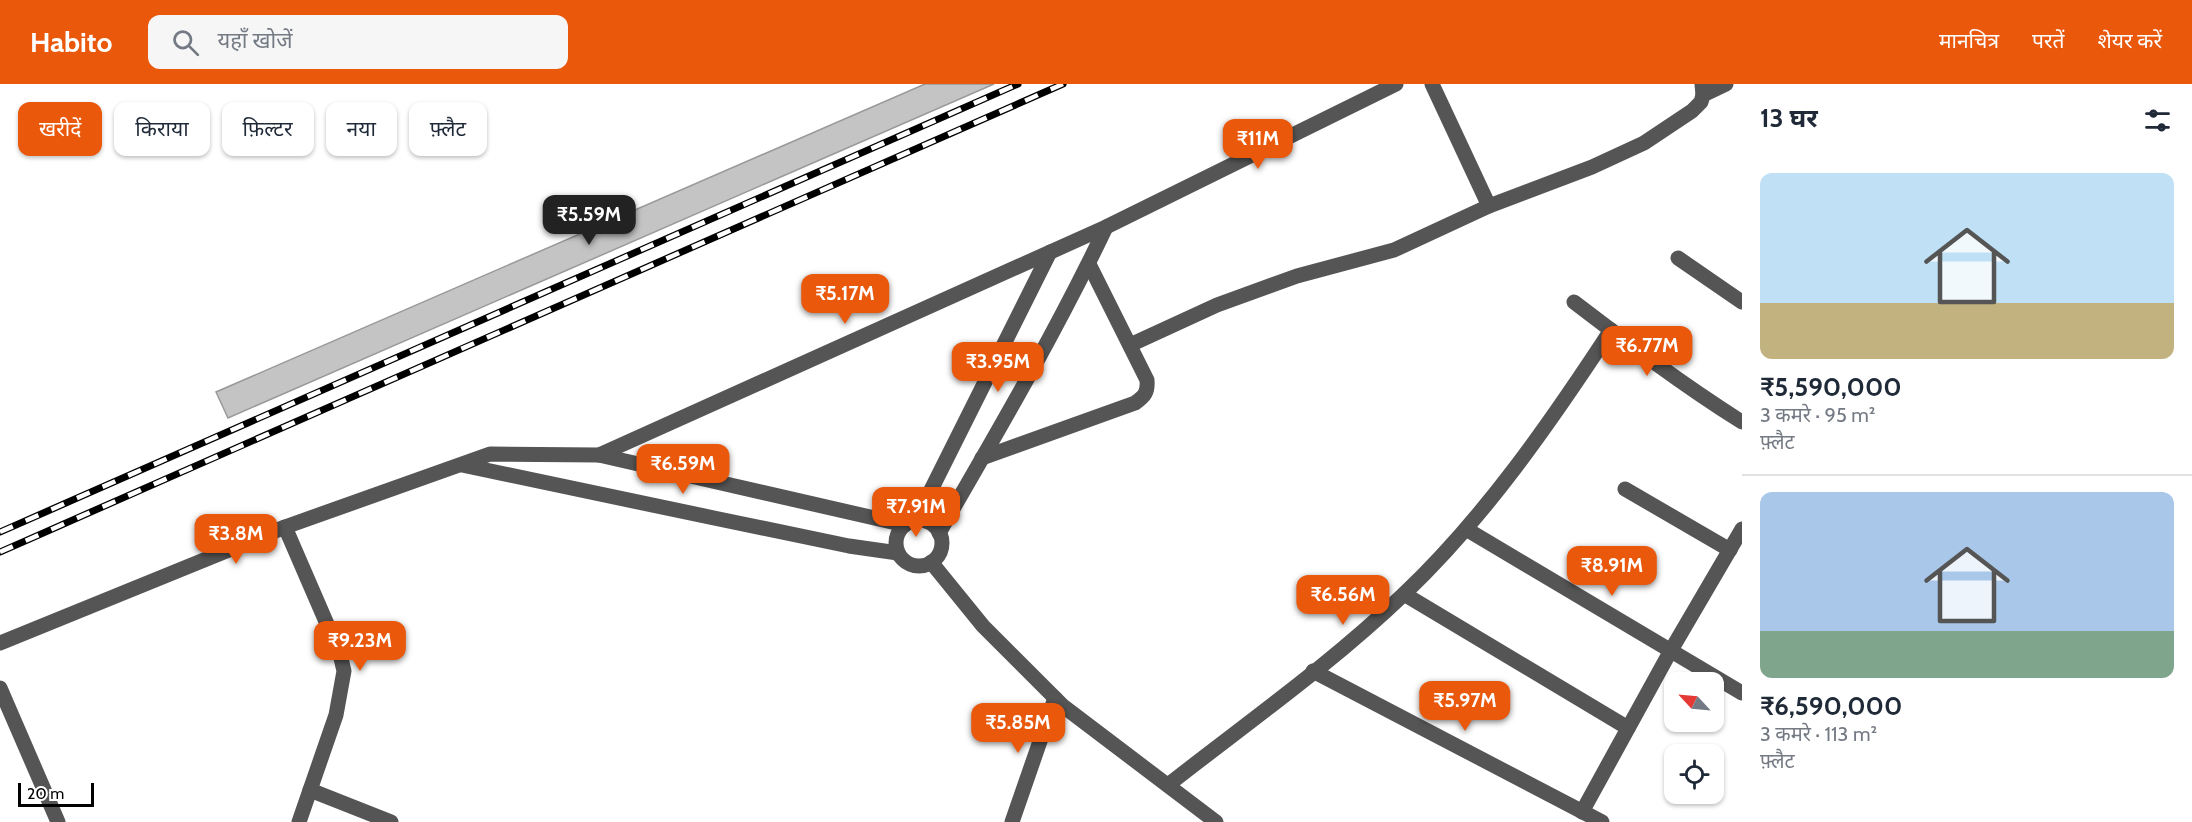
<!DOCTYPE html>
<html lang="hi">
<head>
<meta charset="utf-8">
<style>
  body { margin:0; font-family:Cabin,"Noto Sans Devanagari",sans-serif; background:#f6f6f7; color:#1f2937; height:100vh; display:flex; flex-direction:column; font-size:22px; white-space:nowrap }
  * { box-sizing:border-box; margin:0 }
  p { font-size:20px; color:#747a83 }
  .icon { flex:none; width:33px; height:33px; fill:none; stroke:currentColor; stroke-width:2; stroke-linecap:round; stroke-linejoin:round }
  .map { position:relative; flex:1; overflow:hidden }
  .drawer { display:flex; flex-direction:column; background:#fff; width:450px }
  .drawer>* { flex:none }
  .guide { position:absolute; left:18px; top:18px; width:570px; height:54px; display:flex; gap:12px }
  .needle { width:39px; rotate:296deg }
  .buttons { position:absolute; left:1664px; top:588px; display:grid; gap:12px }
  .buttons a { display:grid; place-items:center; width:60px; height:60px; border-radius:12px; background:#fff; box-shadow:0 2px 4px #0004; font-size:30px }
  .scale { position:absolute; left:18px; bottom:15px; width:76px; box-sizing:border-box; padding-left:6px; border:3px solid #000; border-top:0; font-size:16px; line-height:21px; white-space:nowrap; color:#000; -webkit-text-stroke:4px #fff; paint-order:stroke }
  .price { position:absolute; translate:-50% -51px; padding:0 14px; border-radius:12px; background:#ea580c; color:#fff; font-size:20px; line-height:39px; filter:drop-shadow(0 2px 3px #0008) }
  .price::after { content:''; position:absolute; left:50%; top:36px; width:18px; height:14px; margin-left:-9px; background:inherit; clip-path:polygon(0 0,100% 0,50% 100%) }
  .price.active { background:#222; color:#fff }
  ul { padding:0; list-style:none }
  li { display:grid; align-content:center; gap:12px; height:318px; padding:0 18px }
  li+li { border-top:2px solid #e0e1e3 }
  li span { display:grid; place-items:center; height:186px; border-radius:12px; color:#555 }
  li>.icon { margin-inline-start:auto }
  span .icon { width:108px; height:108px; fill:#fffc; stroke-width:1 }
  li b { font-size:26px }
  h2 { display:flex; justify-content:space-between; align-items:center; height:72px; padding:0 18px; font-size:26px }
  .pill { padding:0 21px; border-radius:12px; background:#fff; box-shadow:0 2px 4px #0004; font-size:21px; line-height:54px }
  .pill.active { background:#ea580c; color:#fff }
  header { display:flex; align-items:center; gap:36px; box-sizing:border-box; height:84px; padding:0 30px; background:#ea580c; color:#fff }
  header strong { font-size:28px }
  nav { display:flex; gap:33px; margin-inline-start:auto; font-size:21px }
  .search { width:420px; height:54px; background:#f6f6f7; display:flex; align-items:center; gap:15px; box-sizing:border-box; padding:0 21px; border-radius:12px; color:#747a83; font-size:22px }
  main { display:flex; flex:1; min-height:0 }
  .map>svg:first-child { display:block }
  .building { fill:#c4c4c4; stroke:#999; stroke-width:1.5 }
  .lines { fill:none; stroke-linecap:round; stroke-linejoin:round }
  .minor { stroke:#555; stroke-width:15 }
  .rail-casing { stroke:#000; stroke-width:7 }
  .rail { stroke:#fff; stroke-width:4.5; stroke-dasharray:14; stroke-linecap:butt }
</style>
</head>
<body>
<header>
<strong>Habito</strong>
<div class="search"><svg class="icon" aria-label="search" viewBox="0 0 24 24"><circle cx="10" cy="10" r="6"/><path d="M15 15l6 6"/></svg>यहाँ खोजें</div>
<nav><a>मानचित्र</a><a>परतें</a><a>शेयर करें</a></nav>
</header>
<main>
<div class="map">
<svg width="1742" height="738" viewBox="0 0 1742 738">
  <rect width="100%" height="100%" fill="#fff"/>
  <path class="building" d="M925,0H994L228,334L216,308Z"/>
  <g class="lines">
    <g class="minor">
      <path d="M1432,0L1489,122"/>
      <path d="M1703,11L1726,0"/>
      <path d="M1678,174L1742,218"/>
      <path d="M1574,218C1629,260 1683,301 1742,338"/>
      <path d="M1130,261L1217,221L1297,192L1394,166L1489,122L1592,83L1644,59L1692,27L1701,18L1703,11L1702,0"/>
      <path d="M599,371L1106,143L1396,0"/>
      <path d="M982,374L1135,319C1145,312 1148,308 1147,296L1089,180"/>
      <path d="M462,381L714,434L849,462L898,469"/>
      <path d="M1625,405L1730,466"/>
      <path d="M916,436L1050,168"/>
      <circle cx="919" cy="459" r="23"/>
      <path d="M285,443L340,570L344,587L336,631L299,738"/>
      <path d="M1466,445L1742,609"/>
      <path d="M939,449C997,349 1056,248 1106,143"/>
      <path d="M931,478L983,542L1063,622L1216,738"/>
      <path d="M1404,510L1628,644"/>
      <path d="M0,559L285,443L490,370L599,371L905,441"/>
      <path d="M1313,587L1602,738"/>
      <path d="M0,604L58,738"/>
      <path d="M1168,701C1247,639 1331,580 1404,510C1485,433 1550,339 1611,246"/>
      <path d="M310,706L391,738"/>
      <path d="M1582,728L1670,568L1742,445"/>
      <path d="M1012,738L1055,614"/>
    </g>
    <defs>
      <g id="rail">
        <path d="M0,448L1018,0"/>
        <path d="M0,468L1063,0"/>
      </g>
    </defs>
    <use href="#rail" class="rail-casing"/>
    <use href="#rail" class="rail"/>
  </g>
</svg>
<div class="buttons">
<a><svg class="needle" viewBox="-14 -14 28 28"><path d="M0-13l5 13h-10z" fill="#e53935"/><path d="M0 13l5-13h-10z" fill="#747a83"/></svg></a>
<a><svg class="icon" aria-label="locate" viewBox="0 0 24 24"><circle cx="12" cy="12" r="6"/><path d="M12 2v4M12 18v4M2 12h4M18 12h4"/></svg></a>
</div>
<div class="scale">20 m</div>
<b class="price" style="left:1258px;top:86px">₹11M</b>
<b class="price active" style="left:589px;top:162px">₹5.59M</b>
<b class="price" style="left:845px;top:241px">₹5.17M</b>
<b class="price" style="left:1647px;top:293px">₹6.77M</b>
<b class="price" style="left:998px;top:309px">₹3.95M</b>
<b class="price" style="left:683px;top:411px">₹6.59M</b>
<b class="price" style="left:916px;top:454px">₹7.91M</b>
<b class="price" style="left:236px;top:481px">₹3.8M</b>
<b class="price" style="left:1612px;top:513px">₹8.91M</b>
<b class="price" style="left:1343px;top:542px">₹6.56M</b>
<b class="price" style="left:360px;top:588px">₹9.23M</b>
<b class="price" style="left:1465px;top:648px">₹5.97M</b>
<b class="price" style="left:1018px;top:670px">₹5.85M</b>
<div class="guide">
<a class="pill active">खरीदें</a>
<a class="pill">किराया</a>
<a class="pill">फ़िल्टर</a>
<a class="pill">नया</a>
<a class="pill">फ़्लैट</a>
</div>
</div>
<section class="drawer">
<h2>13 घर<svg class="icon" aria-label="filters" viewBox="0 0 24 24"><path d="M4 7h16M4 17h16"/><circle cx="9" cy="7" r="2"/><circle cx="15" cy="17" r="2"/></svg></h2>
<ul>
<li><span style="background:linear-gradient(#bfe0f5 70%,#c2b280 0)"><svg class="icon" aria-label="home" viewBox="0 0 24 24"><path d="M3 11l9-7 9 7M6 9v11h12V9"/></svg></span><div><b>₹5,590,000</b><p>3 कमरे · 95 m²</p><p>फ़्लैट</p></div></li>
<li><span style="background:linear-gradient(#a9c7e8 75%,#7fa58c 0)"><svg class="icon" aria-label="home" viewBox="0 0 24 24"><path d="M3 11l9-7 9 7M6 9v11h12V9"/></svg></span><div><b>₹6,590,000</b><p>3 कमरे · 113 m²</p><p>फ़्लैट</p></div></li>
</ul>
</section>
</main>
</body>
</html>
